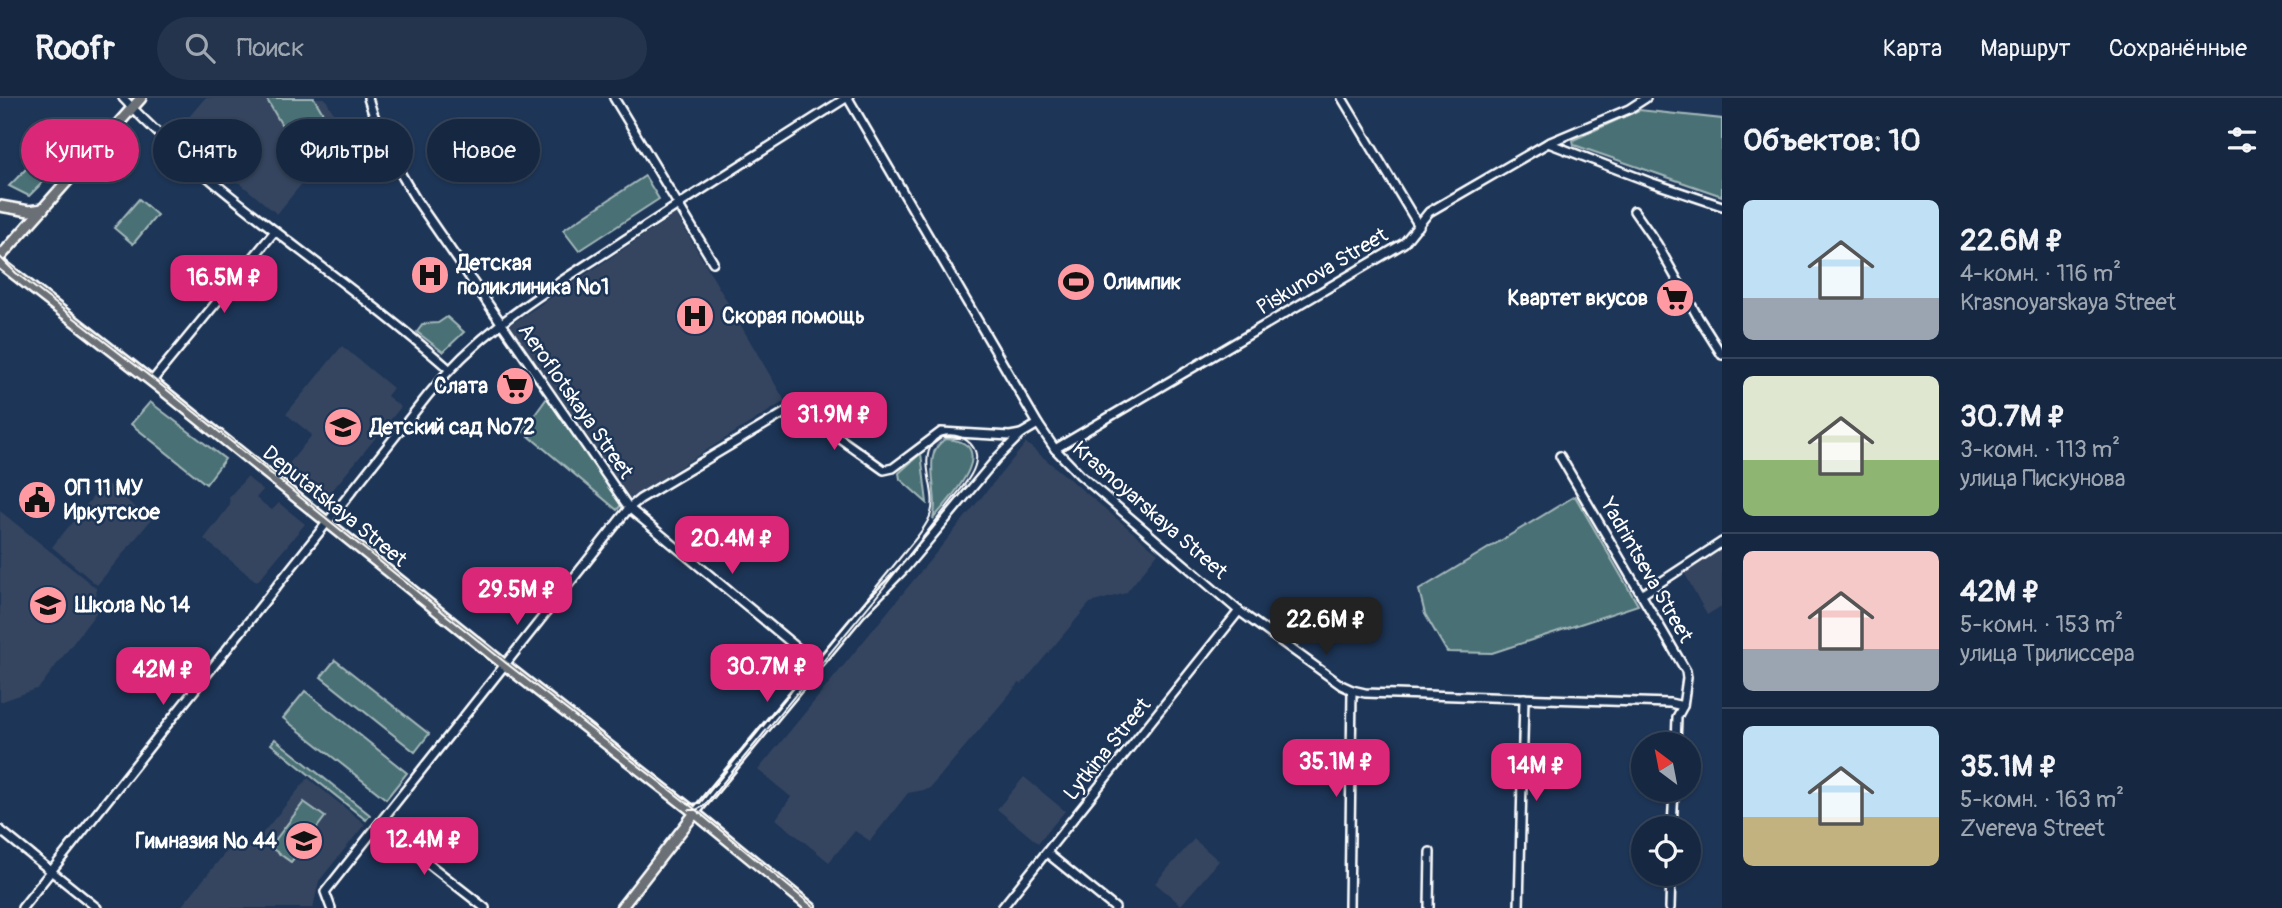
<!DOCTYPE html>
<html lang="ru">
<head>
<meta charset="utf-8">
<style>
  body { margin:0; font-family:Pangolin,sans-serif; background:#23344c; color:#f1f3f6; height:100vh; display:flex; flex-direction:column; font-size:26px; white-space:nowrap }
  * { box-sizing:border-box; margin:0 }
  p { font-size:23px; color:#9ea6b1 }
  .icon { flex:none; width:38px; height:38px; fill:none; stroke:currentColor; stroke-width:2; stroke-linecap:round; stroke-linejoin:round }
  .map { position:relative; flex:1; overflow:hidden }
  .drawer { display:flex; flex-direction:column; background:#162841; width:560px }
  .drawer>* { flex:none }
  .top-card { position:absolute; left:21px; top:21px; width:665px; height:63px; display:flex; gap:14px }
  .needle { width:46px; rotate:328deg }
  .buttons { position:absolute; left:1631px; top:634px; display:grid; gap:14px }
  .buttons a { display:grid; place-items:center; width:70px; height:70px; border-radius:50%; background:#162841; box-shadow:0 2px 5px #0004,0 0 0 2px #35445a; font-size:35px }
  .price { position:absolute; translate:-50% -60px; padding:0 16px; border-radius:14px; background:#db2777; color:#fff; font-size:23px; line-height:46px; filter:drop-shadow(0 2px 4px #0008) }
  .price::after { content:''; position:absolute; left:50%; top:42px; width:21px; height:16px; margin-left:-10px; background:inherit; clip-path:polygon(0 0,100% 0,50% 100%) }
  .price.current { background:#222; color:#fff }
  ul { padding:0; list-style:none }
  li { display:flex; align-items:center; gap:21px; height:175px; padding:0 21px }
  li+li { border-top:2px solid #35445a }
  li span { display:grid; place-items:center; flex:none; width:196px; height:140px; border-radius:10px; color:#555 }
  li>.icon { margin-inline-start:auto }
  span .icon { width:84px; height:84px; fill:#fffc; stroke-width:1 }
  li b { font-size:30px }
  h2 { display:flex; justify-content:space-between; align-items:center; height:84px; padding:0 21px; font-size:30px }
  .tag { padding:0 24px; border-radius:32px; background:#162841; box-shadow:0 2px 5px #0004,0 0 0 2px #35445a; font-size:24px; line-height:63px }
  .tag.current { background:#db2777; color:#fff }
  header { display:flex; align-items:center; gap:42px; box-sizing:border-box; height:98px; padding:0 35px; background:#162841; border-bottom:2px solid #35445a }
  header strong { font-size:33px }
  nav { display:flex; gap:38px; margin-inline-start:auto; font-size:24px }
  .search { width:490px; height:63px; background:#23344c; display:flex; align-items:center; gap:18px; box-sizing:border-box; padding:0 24px; border-radius:38px; color:#9ea6b1; font-size:26px }
  main { display:flex; flex:1; min-height:0 }
  .map>svg:first-child { display:block }
  .built { fill:#34455f }
  .green { fill:#487075; stroke:#a4b8ba; stroke-width:2 }
  .lines { fill:none; stroke-linecap:round; stroke-linejoin:round }
  .minor-casing { stroke:#fff; stroke-width:12 }
  .major-casing { stroke:#fff; stroke-width:14 }
  .minor { stroke:#1d3557; stroke-width:7 }
  .major { stroke:#6a7074; stroke-width:9 }
  .tram { stroke:#fff; stroke-width:2 }
  .labels { text-anchor:middle; stroke-width:5; stroke-linejoin:round; paint-order:stroke }
  .poi-label { font-size:21px; font-weight:bold; fill:#fff; stroke:#1d3557; text-anchor:start }
  .street-label { font-size:21px; fill:#fff; stroke:#1d3557 }
</style>
</head>
<body>
<header>
<strong>Roofr</strong>
<div class="search"><svg class="icon" aria-label="search" viewBox="0 0 24 24"><circle cx="10" cy="10" r="6"/><path d="M15 15l6 6"/></svg>Поиск</div>
<nav><a>Карта</a><a>Маршрут</a><a>Сохранённые</a></nav>
</header>
<main>
<div class="map">
<svg width="1722" height="810" viewBox="0 0 1722 810">
  <rect width="100%" height="100%" fill="#1d3557"/>
  <filter id="ink" filterUnits="userSpaceOnUse"><feTurbulence type="fractalNoise" baseFrequency=".0143" numOctaves="2"/><feDisplacementMap in="SourceGraphic" scale="14" xChannelSelector="R" yChannelSelector="G"/><feConvolveMatrix kernelMatrix="1 2 1 2 8 2 1 2 1" color-interpolation-filters="sRGB"/></filter>
  <g filter="url(#ink)">
    <g class="built">
      <path d="M205,0H325L344,34L277,116L177,33Z"/>
      <path d="M676,116L785,303L630,400L510,227Z"/>
      <path d="M342,248L393,290L387,298L401,309L326,400L287,368L312,337L286,316Z"/>
      <path d="M1026,345L1158,455L1126,495L1090,505L1022,586L1019,585L929,691L908,695L870,743L855,733L829,764L776,721L791,699L758,672Z"/>
      <path d="M247,379L263,392L256,400L272,412L279,405L305,426L257,484L204,441L230,407L229,399Z"/>
      <path d="M105,384L151,422L97,487L52,449Z"/>
      <path d="M0,413L96,490V515L39,590L0,604Z"/>
      <path d="M1722,451V512L1720,509L1707,517L1684,474Z"/>
      <path d="M1024,679L1065,713L1038,745L997,711Z"/>
      <path d="M308,680L365,726L319,783L313,810H180L239,738L252,748Z"/>
      <path d="M1194,741L1219,763L1181,807L1155,785Z"/>
    </g>
    <g class="green">
      <path d="M266,0H314L332,31L296,52Z"/>
      <path d="M1639,12L1722,21V98L1574,47L1573,42Z"/>
      <path d="M72,23L85,34L50,74L37,63Z"/>
      <path d="M30,67L45,82L29,98L9,88Z"/>
      <path d="M645,78L659,101L579,153L563,132Z"/>
      <path d="M139,101L157,117L133,146L114,130Z"/>
      <path d="M447,219L464,234L443,254L417,234L423,226L438,225Z"/>
      <path d="M547,300L622,406L617,412L523,333Z"/>
      <path d="M150,304L225,361L206,386L131,326Z"/>
      <path d="M946,341C1004,345 948,403 933,421C941,396 919,354 946,341Z"/>
      <path d="M921,355L927,405L900,381L899,375Z"/>
      <path d="M1575,398L1638,507L1492,555L1447,554L1425,516L1419,492Z"/>
      <path d="M335,562L429,636L415,654L321,579Z"/>
      <path d="M305,593L407,675L386,701L283,620Z"/>
      <path d="M275,641L370,717L366,722L271,646Z"/>
      <path d="M304,704L325,719L291,764L270,749Z"/>
    </g>
    <g class="lines">
      <defs>
        <g id="minor">
          <path d="M123,0C220,103 343,177 449,271"/>
          <path d="M368,0C379,37 397,71 417,103L629,410L818,567"/>
          <path d="M614,0L713,164"/>
          <path d="M848,0L1038,326L1055,351L1080,377L1239,513L1341,587L1352,592L1365,595L1670,605L1683,608"/>
          <path d="M1342,0L1419,128"/>
          <path d="M1548,45L1650,84L1722,108"/>
          <path d="M1634,113L1657,146L1698,219L1722,257"/>
          <path d="M152,283L275,133"/>
          <path d="M1055,351L1404,145L1429,114L1548,45L1629,11L1646,0"/>
          <path d="M1560,358L1686,573L1687,580L1683,608L1677,619L1676,646"/>
          <path d="M1641,497L1722,444"/>
          <path d="M695,715L861,515L906,469L997,360L1021,336L1038,326"/>
          <path d="M379,727L485,810"/>
          <path d="M1672,730L1674,691"/>
          <path d="M0,732L97,810"/>
          <path d="M1047,755L1115,810"/>
          <path d="M22,810L428,297C480,232 540,197 609,152C688,100 767,50 846,0"/>
          <path d="M331,810L325,794L629,410L640,401L791,311L800,312L884,372L893,370L941,334L1010,338L1021,336"/>
          <path d="M1002,810L1239,513"/>
          <path d="M1349,810L1352,592"/>
          <path d="M1429,810L1430,754"/>
          <path d="M1519,810L1524,600"/>
          <path d="M1670,810L1671,775"/>
        </g>
        <g id="major">
          <path d="M0,108L29,113L43,111"/>
          <path d="M0,159L141,0"/>
          <path d="M0,165L159,289L505,567L695,715L811,810"/>
          <path d="M621,810L695,715"/>
        </g>
      </defs>
      <use href="#minor" class="minor-casing"/>
      <use href="#major" class="major-casing"/>
      <use href="#minor" class="minor"/>
      <use href="#major" class="major"/>
      <g class="tram">
        <path d="M0,159L16,175L161,287L506,565L696,712L815,810"/>
        <path d="M688,706L700,705L917,439C922,432 929,424 931,415C938,393 918,365 933,345C946,328 979,341 976,362C975,373 967,383 961,391L876,499L704,708L696,712H689"/>
      </g>
    </g>
  </g>
  <defs>
    <symbol id="hospital-disc" viewBox="-11 -11 22 22"><circle r="9.5" fill="#ff9aa2" stroke="#1d3557"/><path d="M-5-5h3v3.5h4V-5h3V5h-3V1.5h-4V5h-3Z" fill="#111"/></symbol>
    <symbol id="stadium-disc" viewBox="-11 -11 22 22"><circle r="9.5" fill="#ff9aa2" stroke="#1d3557"/><path d="M0-5a6.5 5 0 1 0 0 10a6.5 5 0 1 0 0-10ZM-3.5-1.8h7v3.6h-7Z" fill="#111"/></symbol>
    <symbol id="supermarket-disc" viewBox="-11 -11 22 22"><circle r="9.5" fill="#ff9aa2" stroke="#1d3557"/><path d="M-6-5.5h2.5l.6 2H6L4.5 2H-2.5L-4.4-4H-6ZM-1.5 3.2a1.3 1.3 0 1 0 .1 0ZM3 3.2a1.3 1.3 0 1 0 .1 0Z" fill="#111"/></symbol>
    <symbol id="school-disc" viewBox="-11 -11 22 22"><circle r="9.5" fill="#ff9aa2" stroke="#1d3557"/><path d="M0-5L7-2L0 1L-7-2ZM-4 1L0 2.5L4 1V4Q0 6-4 4Z" fill="#111"/></symbol>
    <symbol id="civic-disc" viewBox="-11 -11 22 22"><circle r="9.5" fill="#ff9aa2" stroke="#1d3557"/><path d="M-.6-6.5H3V-4.5H.6V-3L4-1V1h2V6H-6V1h2V-1L-.6-3ZM-1.2 2.5V6h2.4V2.5Z" fill="#111"/></symbol>
  </defs>
  <g fill-rule="evenodd">
    <use href="#hospital-disc" x="408" y="155" width="44" height="44"/>
    <use href="#stadium-disc" x="1054" y="162" width="44" height="44"/>
    <use href="#supermarket-disc" x="1653" y="178" width="44" height="44"/>
    <use href="#hospital-disc" x="673" y="196" width="44" height="44"/>
    <use href="#supermarket-disc" x="493" y="266" width="44" height="44"/>
    <use href="#school-disc" x="321" y="307" width="44" height="44"/>
    <use href="#civic-disc" x="15" y="380" width="44" height="44"/>
    <use href="#school-disc" x="26" y="485" width="44" height="44"/>
    <use href="#school-disc" x="282" y="721" width="44" height="44"/>
  </g>
  <g class="labels">
    <g class="poi-label">
      <text x="457" y="172">Детская<tspan x="457" dy="24">поликлиника №1</tspan></text>
      <text x="1103" y="191">Олимпик</text>
      <text x="1648" y="207" text-anchor="end">Квартет вкусов</text>
      <text x="722" y="225">Скорая помощь</text>
      <text x="488" y="295" text-anchor="end">Слата</text>
      <text x="370" y="336">Детский сад №72</text>
      <text x="64" y="397">ОП 11 МУ<tspan x="64" dy="24">Иркутское</tspan></text>
      <text x="75" y="514">Школа № 14</text>
      <text x="277" y="750" text-anchor="end">Гимназия № 44</text>
    </g>
    <g class="street-label">
      <text transform="translate(1322 173) rotate(-31)" y="7">Piskunova Street</text>
      <text transform="translate(576 303) rotate(55)" y="7">Aeroflotskaya Street</text>
      <text transform="translate(335 408) rotate(39)" y="7">Deputatskaya Street</text>
      <text transform="translate(1150 412) rotate(41)" y="7">Krasnoyarskaya Street</text>
      <text transform="translate(1647 472) rotate(60)" y="7">Yadrintseva Street</text>
      <text transform="translate(1107 651) rotate(-51)" y="7">Lytkina Street</text>
    </g>
  </g>
</svg>
<div class="buttons">
<a><svg class="needle" viewBox="-14 -14 28 28"><path d="M0-13l5 13h-10z" fill="#e53935"/><path d="M0 13l5-13h-10z" fill="#9ea6b1"/></svg></a>
<a><svg class="icon" aria-label="locate" viewBox="0 0 24 24"><circle cx="12" cy="12" r="6"/><path d="M12 2v4M12 18v4M2 12h4M18 12h4"/></svg></a>
</div>
<b class="price" style="left:224px;top:217px">16.5M ₽</b>
<b class="price" style="left:834px;top:354px">31.9M ₽</b>
<b class="price" style="left:732px;top:478px">20.4M ₽</b>
<b class="price" style="left:517px;top:529px">29.5M ₽</b>
<b class="price current" style="left:1326px;top:559px">22.6M ₽</b>
<b class="price" style="left:767px;top:606px">30.7M ₽</b>
<b class="price" style="left:163px;top:609px">42M ₽</b>
<b class="price" style="left:1336px;top:701px">35.1M ₽</b>
<b class="price" style="left:1536px;top:705px">14M ₽</b>
<b class="price" style="left:424px;top:779px">12.4M ₽</b>
<div class="top-card">
<a class="tag current">Купить</a>
<a class="tag">Снять</a>
<a class="tag">Фильтры</a>
<a class="tag">Новое</a>
</div>
</div>
<section class="drawer">
<h2>Объектов: 10<svg class="icon" aria-label="filters" viewBox="0 0 24 24"><path d="M4 7h16M4 17h16"/><circle cx="9" cy="7" r="2"/><circle cx="15" cy="17" r="2"/></svg></h2>
<ul>
<li><span style="background:linear-gradient(#bfe0f5 70%,#9aa5b1 0)"><svg class="icon" aria-label="home" viewBox="0 0 24 24"><path d="M3 11l9-7 9 7M6 9v11h12V9"/></svg></span><div><b>22.6M ₽</b><p>4-комн. · 116 m²</p><p>Krasnoyarskaya Street</p></div></li>
<li><span style="background:linear-gradient(#dfe7d0 60%,#8fb573 0)"><svg class="icon" aria-label="home" viewBox="0 0 24 24"><path d="M3 11l9-7 9 7M6 9v11h12V9"/></svg></span><div><b>30.7M ₽</b><p>3-комн. · 113 m²</p><p>улица Пискунова</p></div></li>
<li><span style="background:linear-gradient(#f6c9c9 70%,#9aa5b1 0)"><svg class="icon" aria-label="home" viewBox="0 0 24 24"><path d="M3 11l9-7 9 7M6 9v11h12V9"/></svg></span><div><b>42M ₽</b><p>5-комн. · 153 m²</p><p>улица Трилиссера</p></div></li>
<li><span style="background:linear-gradient(#bfe0f5 65%,#c2b280 0)"><svg class="icon" aria-label="home" viewBox="0 0 24 24"><path d="M3 11l9-7 9 7M6 9v11h12V9"/></svg></span><div><b>35.1M ₽</b><p>5-комн. · 163 m²</p><p>Zvereva Street</p></div></li>
</ul>
</section>
</main>
</body>
</html>
